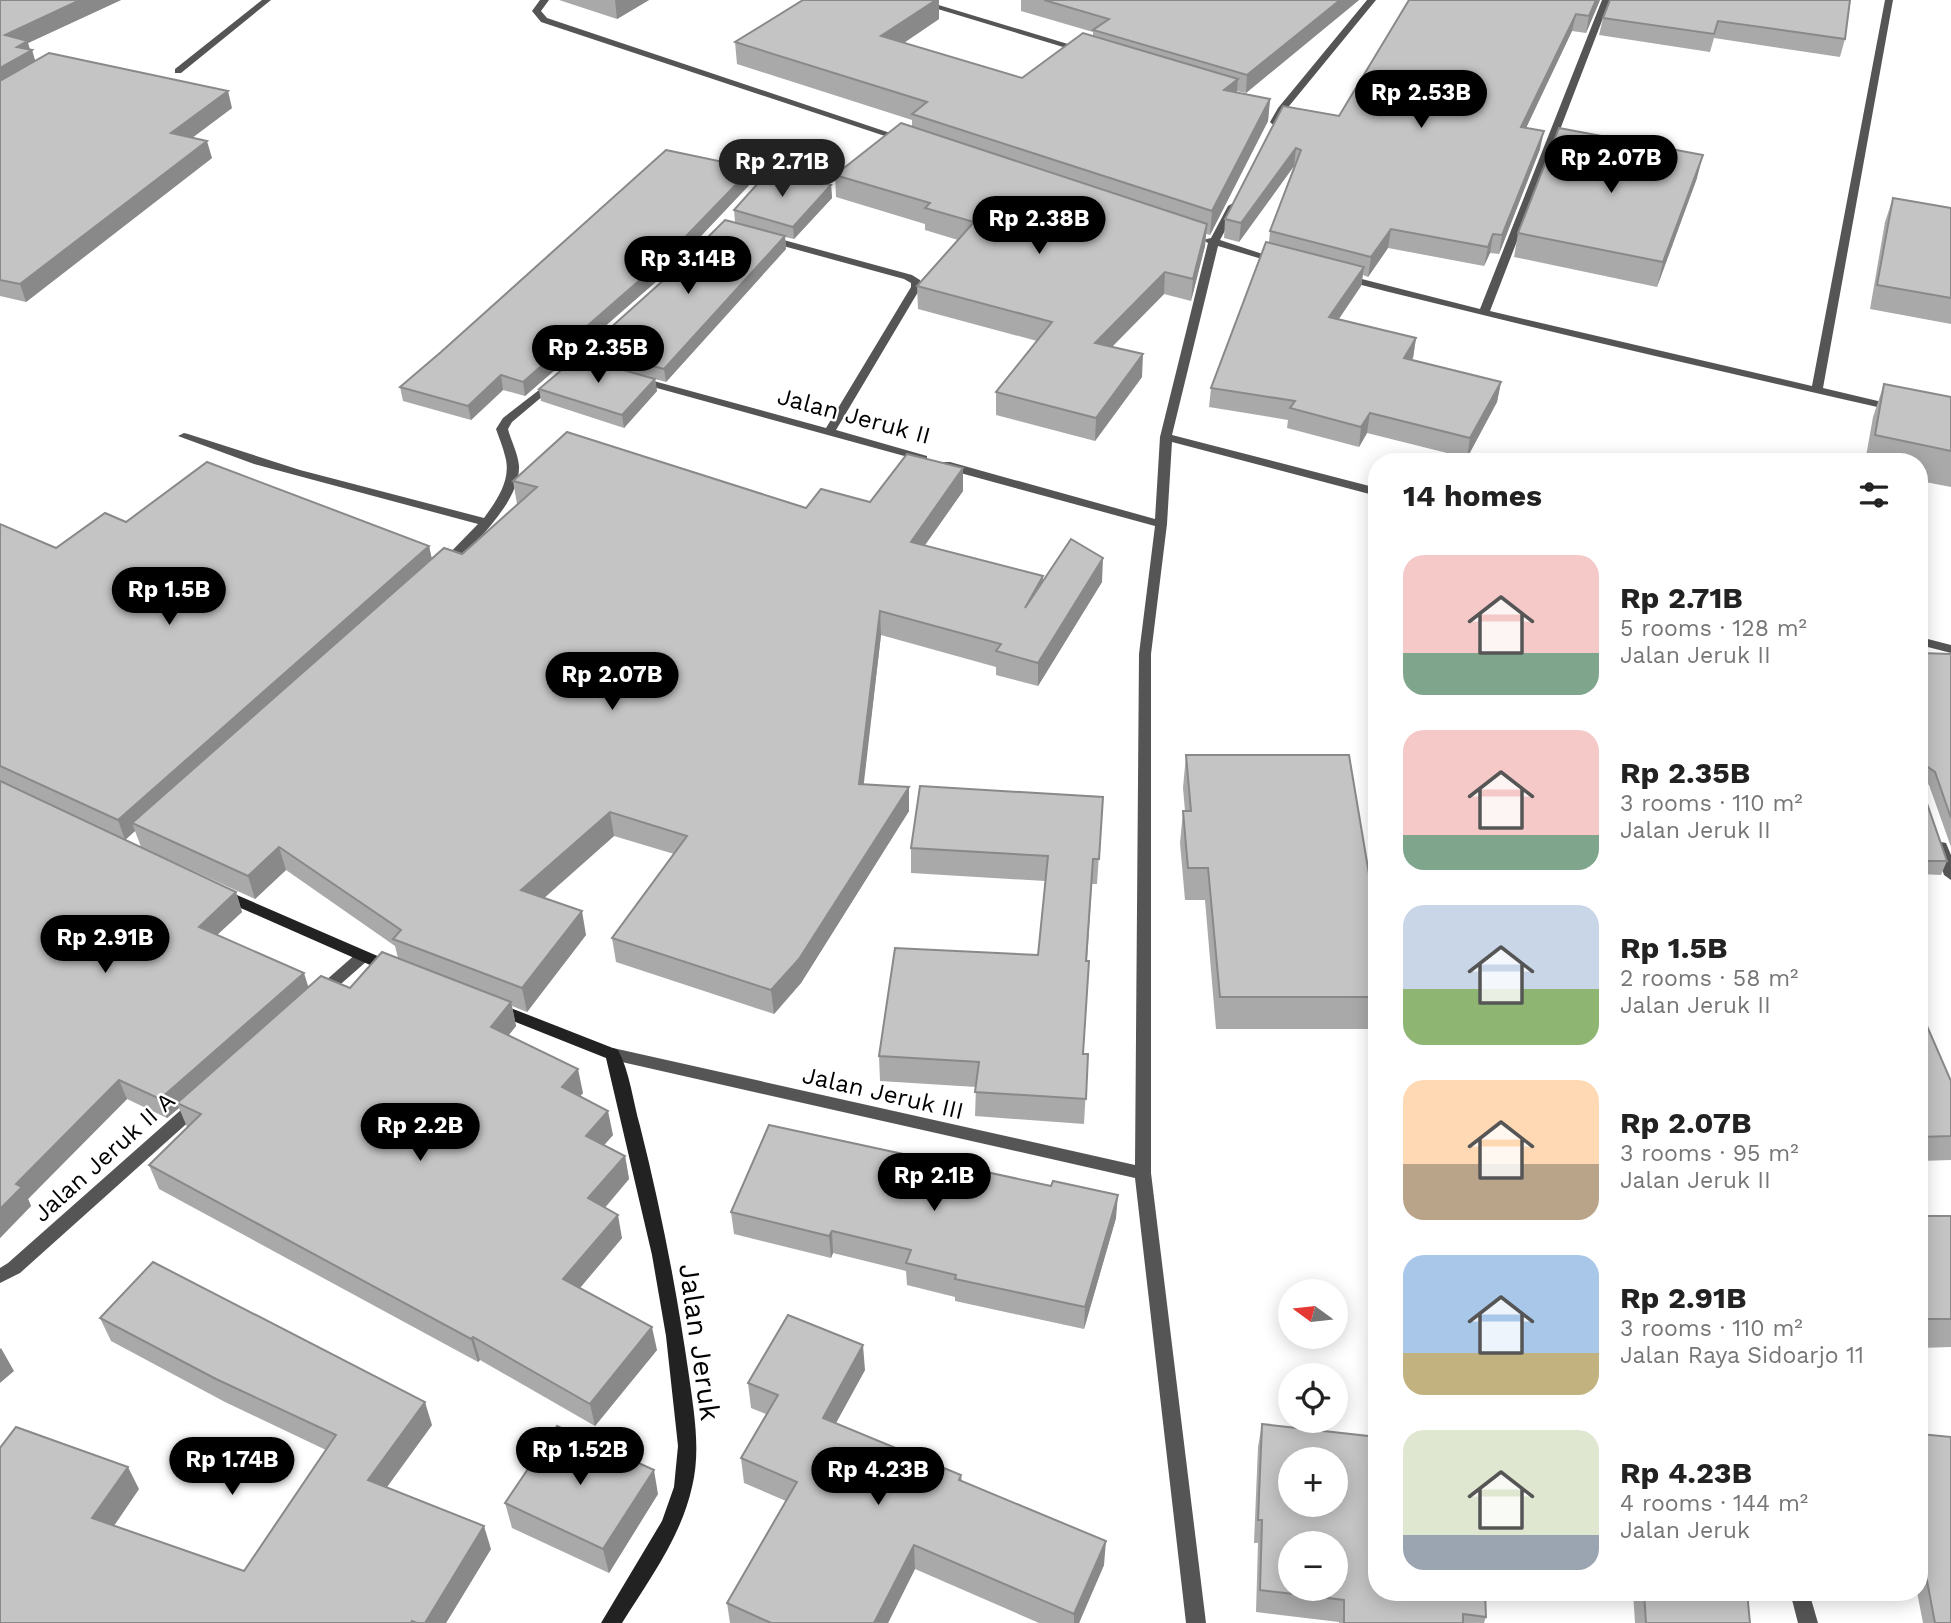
<!DOCTYPE html>
<html lang="en">
<head>
<meta charset="utf-8">
<style>
  body { margin:0; font-family:"Work Sans",sans-serif; background:#f2f2f2; color:#222; height:100vh; display:flex; flex-direction:column; font-size:26px; white-space:nowrap }
  * { box-sizing:border-box; margin:0 }
  p { font-size:23px; color:#767676 }
  .icon { flex:none; width:38px; height:38px; fill:none; stroke:currentColor; stroke-width:2; stroke-linecap:round; stroke-linejoin:round }
  .map { position:relative; flex:1; overflow:hidden }
  .sheet { position:absolute; left:1368px; top:453px; width:560px; height:1148px; display:flex; flex-direction:column; background:#fff; border-radius:28px; box-shadow:0 4px 18px #0003 }
  .sheet>* { flex:none }
  .needle { width:46px; rotate:285deg }
  .fabs { position:absolute; left:1278px; top:1279px; display:grid; gap:14px }
  .fabs a { display:grid; place-items:center; width:70px; height:70px; border-radius:50%; background:#fff; box-shadow:0 4px 18px #0003; font-size:35px }
  .price { position:absolute; translate:-50% -60px; padding:0 16px; border-radius:24px; background:#000; color:#fff; font-size:23px; line-height:46px; filter:drop-shadow(0 2px 4px #0008) }
  .price::after { content:''; position:absolute; left:50%; top:42px; width:21px; height:16px; margin-left:-10px; background:inherit; clip-path:polygon(0 0,100% 0,50% 100%) }
  .price.current { background:#222; color:#fff }
  ul { padding:0; list-style:none }
  li { display:flex; align-items:center; gap:21px; height:175px; padding:0 35px }
  li span { display:grid; place-items:center; flex:none; width:196px; height:140px; border-radius:21px; color:#555 }
  li>.icon { margin-inline-start:auto }
  span .icon { width:84px; height:84px; fill:#fffc; stroke-width:1 }
  li b { font-size:30px }
  h2 { display:flex; justify-content:space-between; align-items:center; height:84px; padding:0 35px; font-size:30px }
  .map>svg:first-child { display:block }
  .lines { fill:none; stroke-linecap:round; stroke-linejoin:round }
  .street { fill:#555; fill-rule:evenodd }
  .secondary { fill:#222; fill-rule:evenodd }
  .wall { fill:#a9a9a9; fill-rule:evenodd }
  .shaded-wall { fill:#898989 }
  .building { fill:#c4c4c4; stroke:#898989; stroke-width:2; fill-rule:evenodd }
  .labels { text-anchor:middle; stroke-width:5; stroke-linejoin:round; paint-order:stroke }
  .street-label { font-size:24px; fill:#000; stroke:#fff }
  .near-street-label { font-size:28px; fill:#000; stroke:#fff }
</style>
</head>
<body>
<div class="map">
<svg width="1951" height="1623" viewBox="0 0 1951 1623">
  <rect width="100%" height="100%" fill="#fff"/>
  <g class="lines">
    <g class="street">
      <path d="M262,0H271L181,73H175V69Z"/>
      <path d="M540,0H549L541,11L547,18L911,140L903,142L541,22L532,11Z"/>
      <path d="M908,0H922L1091,51L1083,53Z"/>
      <path d="M1367,0H1376L1285,111L1278,124H1272L1270,122L1278,108Z"/>
      <path d="M1602,0H1610L1490,311L1812,386L1885,0H1893L1823,388L1899,406V410L1895,411C1711,369 1526,327 1342,280L1341,278L1346,275L1480,309Z"/>
      <path d="M1233,203L1238,206L1220,240L1284,261L1279,264L1218,246L1172,435L1377,488V496L1172,442L1167,524L1151,654V1173L1206,1623H1186L1135,1178L613,1060L608,1058L605,1054L608,1050L613,1048L1135,1165L1139,654L1155,526L942,468L940,465L942,462H950L1155,519L1160,437L1208,243L1203,240L1211,238L1228,206Z"/>
      <path d="M769,236L912,275L920,280L921,287L836,430L927,456V460H919L635,382L633,380L639,377L826,428L911,287V283L904,279L765,241V237Z"/>
      <path d="M602,337L607,340L606,342L572,373H564V369L598,338Z"/>
      <path d="M552,380L558,383L556,385L512,422L508,429C511,441 518,453 519,466C520,502 473,546 448,569L444,570L438,566L440,563L478,524L254,464L178,436L184,433L188,434L300,470L484,518C497,500 512,479 505,456C503,447 499,438 496,429L503,418Z"/>
      <path d="M1920,637L1951,645V653L1920,645Z"/>
      <path d="M1941,842L1946,843L1951,855V880L1944,875L1934,847Z"/>
      <path d="M362,951L367,953L369,957L367,961L326,997H316L313,993L316,989L357,953Z"/>
      <path d="M197,1099L203,1101L205,1105L203,1109L20,1273L0,1283V1268L8,1263L191,1101Z"/>
      <path d="M1790,1592H1809L1818,1623H1798Z"/>
    </g>
    <g class="secondary">
      <path d="M223,889L396,964L398,968L396,972H386L218,898L216,894L218,890Z"/>
      <path d="M498,1003L618,1050C630,1072 633,1102 640,1126C661,1209 677,1292 689,1376C694,1412 701,1451 692,1487C681,1537 649,1580 622,1623H601L662,1521L674,1487L678,1446L666,1336L652,1255L606,1058L493,1013L490,1009L493,1005Z"/>
    </g>
  </g>
  <g class="wall">
    <path d="M0,0H121L28,43L30,49L32,50L35,61L232,108L193,137L212,158L26,302L0,296Z"/>
    <path d="M559,0H649L617,19Z"/>
    <path d="M1021,0H1359L1246,93L1237,91L1236,93L1270,99L1268,121L1210,235L1206,234L1205,246L1191,301L1164,294L1112,347L1142,377L1095,441L996,415V392L1037,341L918,309L917,286L958,240L925,230V224L836,197L835,175L912,127V120L737,64L735,42L939,19L904,43L1022,78L1093,36V32L1021,11Z"/>
    <path d="M1600,0L1586,33L1572,31L1526,128L1540,149L1499,254L1490,253L1484,266L1388,248L1368,277L1363,275L1361,286L1339,319L1416,338L1413,358L1411,360L1501,382L1497,402L1467,458L1367,433L1359,447L1287,428L1288,420L1209,407L1211,388L1269,242L1270,231L1294,166L1239,242L1224,238L1225,219L1283,106L1339,116Z"/>
    <path d="M1610,0L1845,39L1840,57L1714,38L1710,52L1599,35L1603,18Z"/>
    <path d="M752,168L753,181L666,273L525,396L503,390L471,420L403,401L400,387Z"/>
    <path d="M1697,178L1657,287L1514,257L1518,233Z"/>
    <path d="M831,185L832,198L794,239L785,237L786,249L666,382L655,379L657,391L624,428L541,401L539,389L589,361L588,348L735,222L734,210Z"/>
    <path d="M1893,198L1951,208V324L1870,309L1885,222Z"/>
    <path d="M1884,384L1951,397V487L1920,481V462H1865L1873,417Z"/>
    <path d="M513,481L806,508L870,502L963,491L925,545L1043,576L1042,582H1102L1038,686L996,675V667L881,635L863,785L909,787V811L801,983L774,1014L616,962L612,938L674,854L614,836L544,898L586,935L527,1012L512,1006L516,1026L508,1036L583,1093L580,1096L613,1135L604,1145L625,1156L629,1179L605,1208L622,1238L580,1288L657,1350L595,1426L480,1360L478,1362L159,1189L149,1165L187,1127L179,1108L167,1118L127,1099L28,1199L31,1206L0,1238V524L56,548L126,522L429,546L432,559L462,554L518,504H517ZM135,831L141,847L255,899L286,870L395,946L398,958L350,988L308,987L217,935L242,912L236,892L125,840Z"/>
    <path d="M1920,653L1951,654V847L1929,785L1924,781L1923,792L1947,861L1941,875L1920,874Z"/>
    <path d="M1186,755L1370,880L1377,887V1029H1216L1205,900H1185L1180,843L1183,811H1185L1183,788Z"/>
    <path d="M1103,797L1097,884H1092L1087,961L1083,1054H1088L1084,1124L975,1116L976,1087L880,1081L879,1056L1038,955L1045,881L911,873V848Z"/>
    <path d="M1920,1010L1951,1081V1160L1920,1161Z"/>
    <path d="M731,1212L1116,1218L1084,1329L955,1301V1297L907,1285L906,1271L833,1253L831,1258L734,1234Z"/>
    <path d="M1920,1216H1951V1347L1920,1348Z"/>
    <path d="M100,1318L432,1425L387,1487L491,1549L446,1623H0L139,1489L114,1526L244,1571L326,1450L225,1402L111,1341Z"/>
    <path d="M865,1370L836,1423L961,1475L962,1481L1104,1565L1079,1623H1039L915,1569L888,1623H730L727,1603L786,1501L744,1483L741,1458L766,1414L751,1408L748,1383Z"/>
    <path d="M1262,1424L1486,1617L1484,1623H1339V1622L1256,1612L1258,1543H1254L1258,1447Z"/>
    <path d="M1920,1434L1951,1623H1923L1917,1592H1920Z"/>
    <path d="M658,1494L609,1573L512,1528L505,1503Z"/>
    <path d="M1633,1592H1747L1750,1623H1635Z"/>
  </g>
  <g class="shaded-wall">
    <path d="M80,0H121L28,43L30,51L32,50L37,67L0,88V68L5,35Z"/>
    <path d="M615,0H649L617,19Z"/>
    <path d="M936,0H939V19L881,58V36Z"/>
    <path d="M1340,0H1359L1246,93L1247,75Z"/>
    <path d="M1596,0H1600L1586,33L1589,16Z"/>
    <path d="M1576,14L1572,31L1518,145L1521,127Z"/>
    <path d="M1238,79L1236,102L1224,90Z"/>
    <path d="M228,91L232,108L176,150L171,133Z"/>
    <path d="M1270,99L1268,121L1210,235L1212,211Z"/>
    <path d="M1544,131L1540,149L1499,254L1502,235Z"/>
    <path d="M207,141L212,158L26,302L20,284Z"/>
    <path d="M1296,148L1294,166L1239,242L1241,223Z"/>
    <path d="M1703,155L1697,178L1657,287L1663,262Z"/>
    <path d="M752,168L753,181L666,273L525,396L523,382Z"/>
    <path d="M831,185L832,198L794,239L793,227Z"/>
    <path d="M1207,224L1205,246L1191,301L1193,279Z"/>
    <path d="M1391,229L1388,248L1368,277L1371,257Z"/>
    <path d="M1493,234L1490,253L1484,266L1488,247Z"/>
    <path d="M785,236L786,249L666,382L664,369Z"/>
    <path d="M1364,267L1361,286L1327,336L1329,317Z"/>
    <path d="M1165,272L1164,294L1094,365L1095,343Z"/>
    <path d="M1416,338L1413,358L1401,378L1404,358Z"/>
    <path d="M1143,354L1142,377L1095,441L1096,418Z"/>
    <path d="M501,375L503,390L471,420L468,406Z"/>
    <path d="M655,379L657,391L624,428L622,415Z"/>
    <path d="M1501,382L1497,402L1467,458L1470,438Z"/>
    <path d="M1370,413L1367,433L1359,447L1361,427Z"/>
    <path d="M963,468V491L911,565V542Z"/>
    <path d="M429,546L433,565L132,823L135,831L125,840L118,820Z"/>
    <path d="M1103,558L1102,582L1038,686V663Z"/>
    <path d="M1043,576L1042,600L1025,608Z"/>
    <path d="M880,611L881,635L861,808L859,784Z"/>
    <path d="M909,787V811L801,983L774,1014L771,990Z"/>
    <path d="M610,812L614,836L526,914L521,890Z"/>
    <path d="M279,847L286,870L255,899L248,876Z"/>
    <path d="M236,892L242,912L205,946L199,927Z"/>
    <path d="M582,911L586,935L527,1012L522,988Z"/>
    <path d="M304,973L310,992L177,1103L179,1108L167,1118L160,1099Z"/>
    <path d="M511,1002L516,1026L496,1051L491,1027Z"/>
    <path d="M578,1069L583,1093L567,1111L562,1087Z"/>
    <path d="M119,1080L127,1099L28,1199L31,1206L0,1238V1209L16,1184Z"/>
    <path d="M608,1111L613,1135L591,1160L586,1136Z"/>
    <path d="M625,1156L629,1179L592,1222L588,1198Z"/>
    <path d="M1118,1195L1116,1218L1084,1329L1085,1307Z"/>
    <path d="M618,1215L622,1238L568,1302L563,1279Z"/>
    <path d="M832,1231L833,1253L831,1258L829,1236Z"/>
    <path d="M652,1327L657,1350L595,1426L590,1404Z"/>
    <path d="M473,1337L480,1360L478,1362L471,1339Z"/>
    <path d="M863,1345L865,1370L825,1443L823,1418Z"/>
    <path d="M1,1348L14,1371L0,1383V1349Z"/>
    <path d="M425,1402L432,1425L376,1502L368,1480Z"/>
    <path d="M128,1467L139,1489L104,1540L92,1518Z"/>
    <path d="M654,1470L658,1494L609,1573L603,1549Z"/>
    <path d="M484,1526L491,1549L446,1623H425Z"/>
    <path d="M1106,1541L1104,1565L1079,1623H1074V1614Z"/>
    <path d="M914,1545L915,1569L888,1623H874Z"/>
  </g>
  <g class="building">
    <path d="M0,0H80L5,35L28,41L17,47L32,50L0,68Z"/>
    <path d="M803,0H936L881,36L1022,78L1083,33L1238,79L1224,90L1270,99L1212,211L912,114L927,102L735,42Z"/>
    <path d="M1044,0H1340L1247,75L1093,30L1109,19Z"/>
    <path d="M1409,0H1596L1589,16L1576,14L1521,127L1544,131L1502,235L1493,234L1488,247L1391,229L1371,257L1270,231L1301,150L1296,148L1241,223L1225,219L1283,106L1339,116Z"/>
    <path d="M1610,0H1850L1845,39L1718,21L1714,34L1603,18Z"/>
    <path d="M49,53L228,91L171,133L207,141L20,284L0,280V81Z"/>
    <path d="M901,123L1207,224L1193,279L1165,272L1095,343L1143,354L1096,418L996,392L1052,322L917,286L974,222L925,208L930,203L835,175Z"/>
    <path d="M1559,128L1703,155L1663,262L1518,233Z"/>
    <path d="M666,150L752,168L664,259L523,382L501,375L468,406L400,387L441,352Z"/>
    <path d="M768,172L831,185L793,227L734,210Z"/>
    <path d="M1893,198L1951,208V298L1877,285Z"/>
    <path d="M725,220L785,236L664,369L588,348L677,268Z"/>
    <path d="M1266,242L1364,267L1329,317L1416,338L1404,358L1501,382L1470,438L1370,413L1361,427L1290,408L1295,401L1211,388Z"/>
    <path d="M577,357L655,379L622,415L539,389Z"/>
    <path d="M1884,384L1951,397V451L1875,435Z"/>
    <path d="M567,432L806,508L821,489L870,502L907,454L963,468L911,542L1043,576L1025,608L1071,539L1103,558L1038,663L996,651L1001,644L880,611L859,784L909,787L799,959L771,990L612,938L687,836L610,812L521,890L582,911L522,988L393,939L401,930L279,847L248,876L132,823L444,548L462,554L537,487L513,481Z"/>
    <path d="M207,462L429,546L118,820L0,766V524L56,548L105,513L126,522Z"/>
    <path d="M1920,653L1951,654V818L1935,772L1925,765L1923,792L1947,861H1920Z"/>
    <path d="M1186,755H1349L1370,880H1376L1377,887V997H1220L1208,868H1188L1183,811H1191Z"/>
    <path d="M0,781L236,892L199,927L304,973L160,1099L119,1080L16,1184L22,1187L0,1209Z"/>
    <path d="M920,786L1103,797L1099,859H1093L1086,961H1089L1083,1054H1088L1086,1099L975,1092L979,1062L879,1056L895,948L1038,955L1048,856L911,848Z"/>
    <path d="M382,952L511,1002L491,1027L578,1069L562,1087L608,1111L586,1136L625,1156L588,1198L618,1215L563,1279L652,1327L590,1404L473,1337L471,1339L149,1165L201,1114L177,1103L321,976L350,988Z"/>
    <path d="M1920,1010L1951,1081V1136L1920,1137Z"/>
    <path d="M769,1125L1051,1186L1053,1181L1118,1195L1085,1307L955,1279L956,1275L906,1263L911,1250L832,1231L829,1236L731,1212Z"/>
    <rect x="1920" y="1216" width="31" height="103"/>
    <path d="M153,1262L425,1402L368,1480L484,1526L425,1623H417L412,1621L411,1623H0V1448L16,1427L128,1467L92,1518L244,1571L336,1435L216,1379L100,1318Z"/>
    <path d="M788,1315L863,1345L823,1418L961,1475L959,1480L1106,1541L1074,1614L914,1545L874,1623H771L727,1603L797,1482L741,1458L778,1395L748,1383Z"/>
    <path d="M1262,1424L1377,1437V1592H1485L1486,1617L1463,1614V1623H1344V1600L1260,1590L1262,1520H1258ZM1290,1460H1335V1505H1290ZM1290,1544H1335V1589H1290Z"/>
    <path d="M557,1426L654,1470L603,1549L505,1503Z"/>
    <path d="M1920,1434L1951,1437V1623H1935L1920,1544Z"/>
    <path d="M1644,1592H1747L1750,1623H1646Z"/>
  </g>
  <g class="labels">
    <g class="street-label">
      <text transform="translate(854 416) rotate(15)" y="8">Jalan Jeruk II</text>
      <text transform="translate(883 1093) rotate(13)" y="8">Jalan Jeruk III</text>
      <text transform="translate(104 1157) rotate(-42)" y="8">Jalan Jeruk II A</text>
    </g>
    <g class="near-street-label">
      <text transform="translate(700 1342) rotate(82)" y="10">Jalan Jeruk</text>
    </g>
  </g>
</svg>
<div class="fabs">
<a><svg class="needle" viewBox="-14 -14 28 28"><path d="M0-13l5 13h-10z" fill="#e53935"/><path d="M0 13l5-13h-10z" fill="#767676"/></svg></a>
<a><svg class="icon" aria-label="locate" viewBox="0 0 24 24"><circle cx="12" cy="12" r="6"/><path d="M12 2v4M12 18v4M2 12h4M18 12h4"/></svg></a>
<a>+</a>
<a>−</a>
</div>
<b class="price" style="left:1421px;top:130px">Rp 2.53B</b>
<b class="price" style="left:1611px;top:195px">Rp 2.07B</b>
<b class="price current" style="left:782px;top:199px">Rp 2.71B</b>
<b class="price" style="left:1039px;top:256px">Rp 2.38B</b>
<b class="price" style="left:688px;top:296px">Rp 3.14B</b>
<b class="price" style="left:598px;top:385px">Rp 2.35B</b>
<b class="price" style="left:169px;top:627px">Rp 1.5B</b>
<b class="price" style="left:612px;top:712px">Rp 2.07B</b>
<b class="price" style="left:105px;top:975px">Rp 2.91B</b>
<b class="price" style="left:420px;top:1163px">Rp 2.2B</b>
<b class="price" style="left:934px;top:1213px">Rp 2.1B</b>
<b class="price" style="left:580px;top:1487px">Rp 1.52B</b>
<b class="price" style="left:232px;top:1497px">Rp 1.74B</b>
<b class="price" style="left:878px;top:1507px">Rp 4.23B</b>
<section class="sheet">
<h2>14 homes<svg class="icon" aria-label="filters" viewBox="0 0 24 24"><path d="M4 7h16M4 17h16"/><circle cx="9" cy="7" r="2"/><circle cx="15" cy="17" r="2"/></svg></h2>
<ul>
<li><span style="background:linear-gradient(#f6c9c9 70%,#7fa58c 0)"><svg class="icon" aria-label="home" viewBox="0 0 24 24"><path d="M3 11l9-7 9 7M6 9v11h12V9"/></svg></span><div><b>Rp 2.71B</b><p>5 rooms · 128 m²</p><p>Jalan Jeruk II</p></div></li>
<li><span style="background:linear-gradient(#f6c9c9 75%,#7fa58c 0)"><svg class="icon" aria-label="home" viewBox="0 0 24 24"><path d="M3 11l9-7 9 7M6 9v11h12V9"/></svg></span><div><b>Rp 2.35B</b><p>3 rooms · 110 m²</p><p>Jalan Jeruk II</p></div></li>
<li><span style="background:linear-gradient(#c9d6e8 60%,#8fb573 0)"><svg class="icon" aria-label="home" viewBox="0 0 24 24"><path d="M3 11l9-7 9 7M6 9v11h12V9"/></svg></span><div><b>Rp 1.5B</b><p>2 rooms · 58 m²</p><p>Jalan Jeruk II</p></div></li>
<li><span style="background:linear-gradient(#ffd9b3 60%,#b9a48a 0)"><svg class="icon" aria-label="home" viewBox="0 0 24 24"><path d="M3 11l9-7 9 7M6 9v11h12V9"/></svg></span><div><b>Rp 2.07B</b><p>3 rooms · 95 m²</p><p>Jalan Jeruk II</p></div></li>
<li><span style="background:linear-gradient(#a9c7e8 70%,#c2b280 0)"><svg class="icon" aria-label="home" viewBox="0 0 24 24"><path d="M3 11l9-7 9 7M6 9v11h12V9"/></svg></span><div><b>Rp 2.91B</b><p>3 rooms · 110 m²</p><p>Jalan Raya Sidoarjo 11</p></div></li>
<li><span style="background:linear-gradient(#dfe7d0 75%,#9aa5b1 0)"><svg class="icon" aria-label="home" viewBox="0 0 24 24"><path d="M3 11l9-7 9 7M6 9v11h12V9"/></svg></span><div><b>Rp 4.23B</b><p>4 rooms · 144 m²</p><p>Jalan Jeruk</p></div></li>
</ul>
</section>
</div>
</body>
</html>
